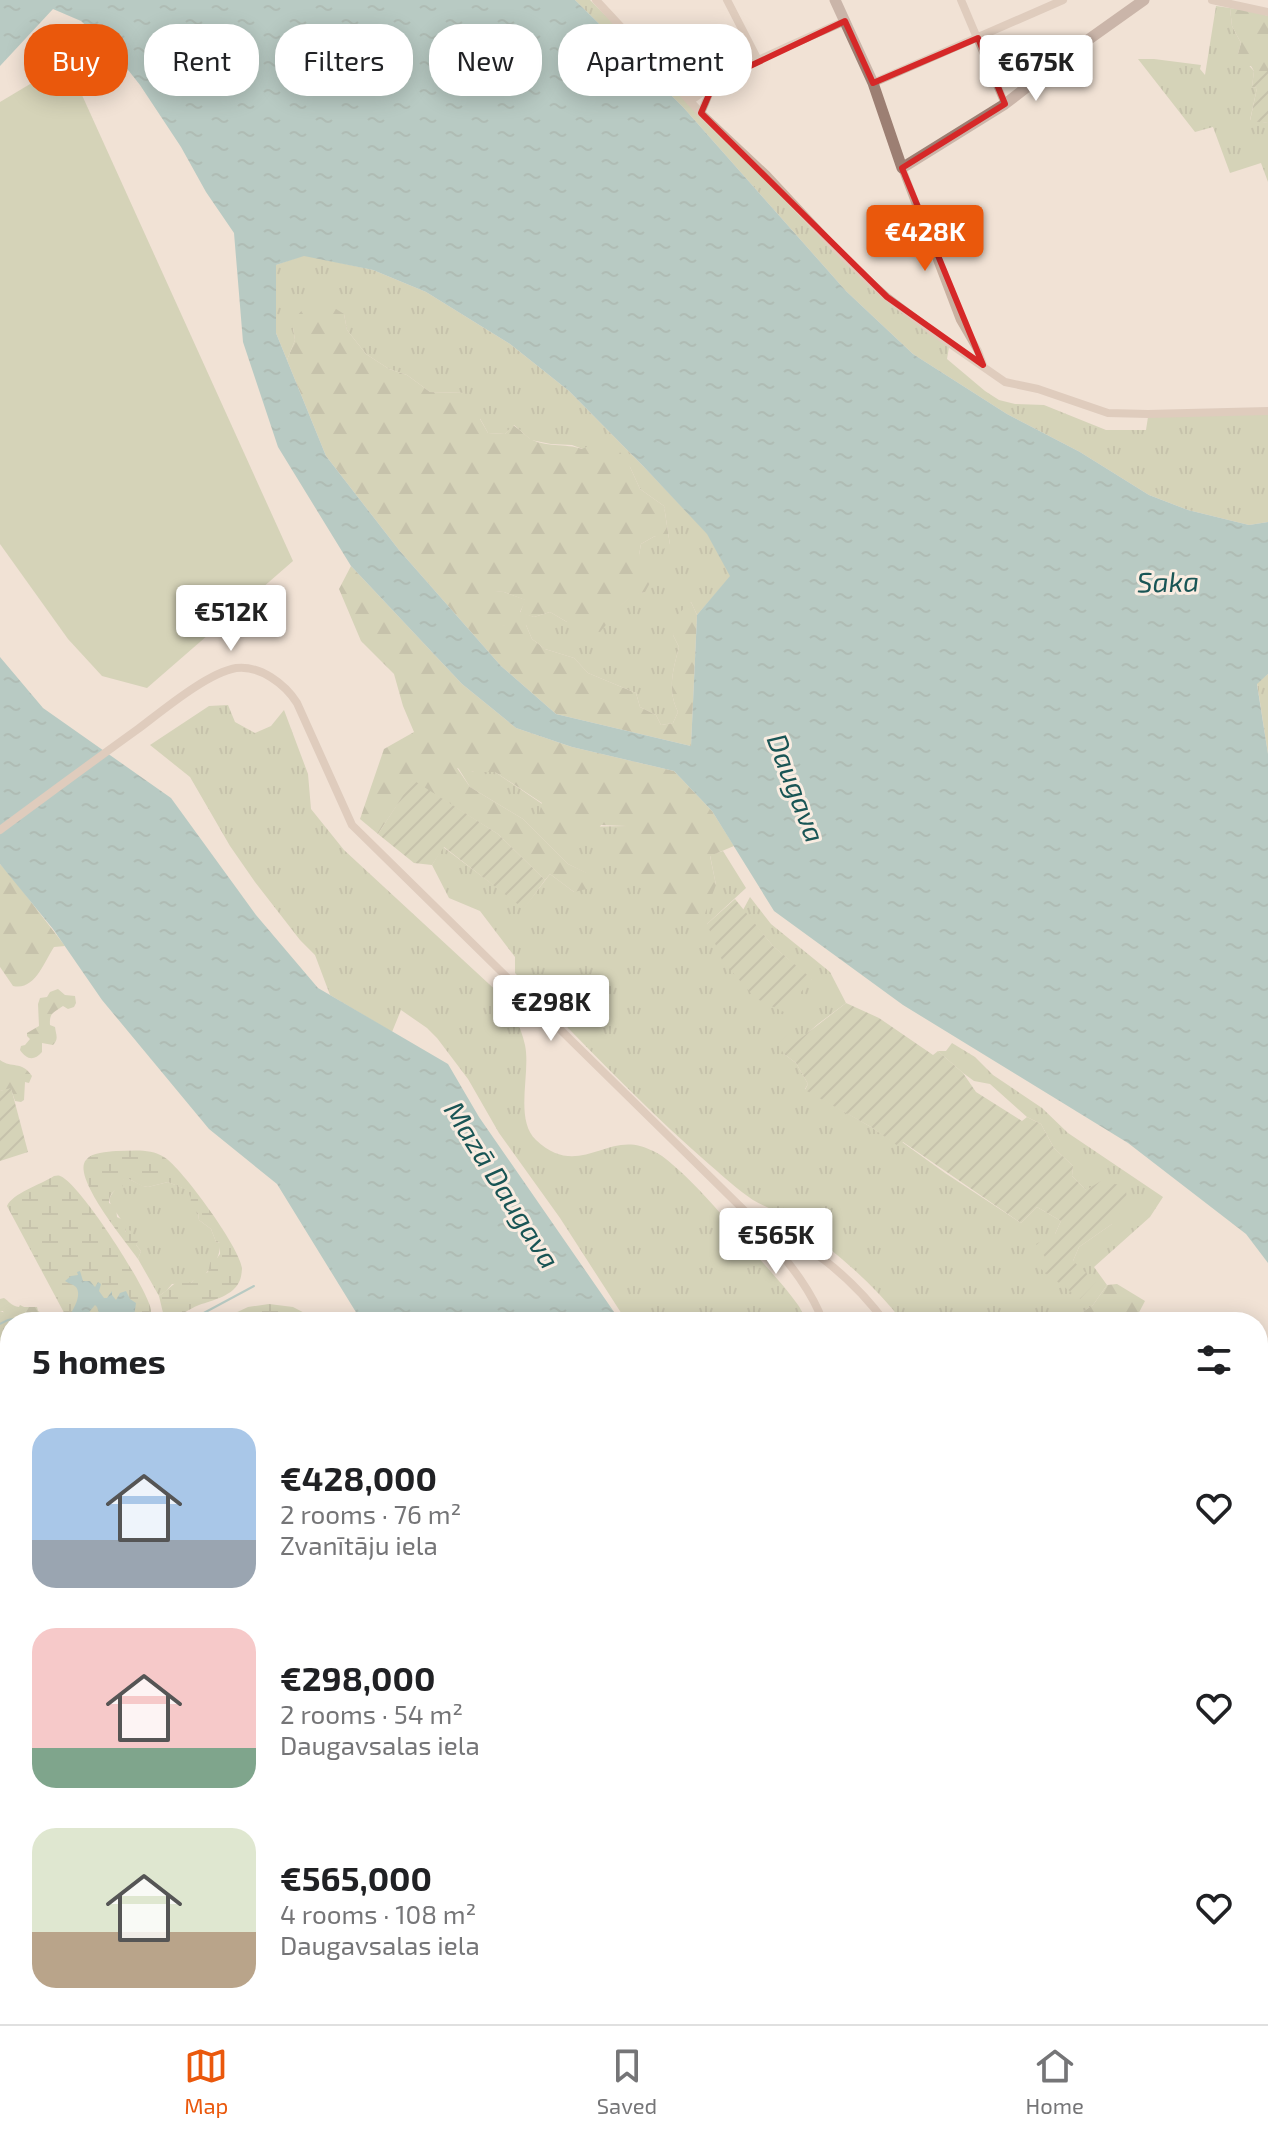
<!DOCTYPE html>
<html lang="en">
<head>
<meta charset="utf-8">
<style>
  body { margin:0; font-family:"Exo 2",sans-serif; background:#f6f6f6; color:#202124; height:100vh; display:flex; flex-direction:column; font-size:30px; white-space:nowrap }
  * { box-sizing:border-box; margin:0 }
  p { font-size:26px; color:#757577 }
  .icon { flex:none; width:44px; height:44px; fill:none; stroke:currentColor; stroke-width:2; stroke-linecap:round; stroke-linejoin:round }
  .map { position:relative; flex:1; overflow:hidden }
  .side { position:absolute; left:0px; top:1312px; width:1268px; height:712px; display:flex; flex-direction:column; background:#fff; border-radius:32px 32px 0 0; box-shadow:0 4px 20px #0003 }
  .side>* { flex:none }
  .guide { position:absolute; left:24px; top:24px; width:800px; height:72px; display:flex; gap:16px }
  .price { position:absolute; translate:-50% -68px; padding:0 18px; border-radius:8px; background:#fff; color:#222; font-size:26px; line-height:52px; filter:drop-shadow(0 2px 4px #0008) }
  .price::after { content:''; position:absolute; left:50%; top:48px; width:24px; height:18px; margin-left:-12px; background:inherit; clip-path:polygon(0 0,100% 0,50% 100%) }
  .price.current { background:#ea580c; color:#fff }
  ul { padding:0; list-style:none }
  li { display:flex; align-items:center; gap:24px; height:200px; padding:0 32px }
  li span { display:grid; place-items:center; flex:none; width:224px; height:160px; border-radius:24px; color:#555 }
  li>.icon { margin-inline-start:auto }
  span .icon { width:96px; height:96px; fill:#fffc; stroke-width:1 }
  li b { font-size:34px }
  h2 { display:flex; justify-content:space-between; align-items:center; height:96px; padding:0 32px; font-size:34px }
  .tag { padding:0 28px; border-radius:32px; background:#fff; box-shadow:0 4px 20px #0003; font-size:28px; line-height:72px }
  .tag.current { background:#ea580c; color:#fff }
  .menu { display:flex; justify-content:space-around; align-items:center; height:112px; border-top:2px solid #e0e0e0; background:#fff; font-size:22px; color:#757577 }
  .menu a { display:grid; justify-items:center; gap:4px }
  .menu .current { color:#ea580c }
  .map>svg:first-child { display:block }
  .grass { fill:url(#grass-tufts) }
  .forest { fill:url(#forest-firs) }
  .wetland { fill:url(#wetland-marsh) }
  .park { fill:#b4c095 }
  .garden { fill:url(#garden-furrows) }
  .water { fill:url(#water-ripples); fill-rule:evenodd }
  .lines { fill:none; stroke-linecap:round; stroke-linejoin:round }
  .stream { stroke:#74aead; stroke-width:2 }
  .street { stroke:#c9b1a1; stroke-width:8 }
  .secondary { stroke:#9c7f73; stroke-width:11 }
  .highway { stroke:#54413b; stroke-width:14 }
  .marked { fill:none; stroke:#d62828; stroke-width:6; stroke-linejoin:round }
  .labels { text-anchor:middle; stroke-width:6; stroke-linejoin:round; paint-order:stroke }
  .water-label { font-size:28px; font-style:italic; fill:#195555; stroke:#f9ece1 }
</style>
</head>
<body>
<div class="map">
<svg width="1268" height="2024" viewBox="0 0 1268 2024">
  <defs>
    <pattern id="grass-tufts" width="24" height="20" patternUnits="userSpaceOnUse" patternTransform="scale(2)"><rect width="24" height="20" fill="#b4c095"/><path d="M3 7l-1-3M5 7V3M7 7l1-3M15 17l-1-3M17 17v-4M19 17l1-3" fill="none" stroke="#939c79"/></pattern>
    <pattern id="forest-firs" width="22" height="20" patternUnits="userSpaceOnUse" patternTransform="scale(2)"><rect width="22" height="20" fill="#b4c095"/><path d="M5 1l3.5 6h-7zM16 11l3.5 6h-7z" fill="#939c79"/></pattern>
    <pattern id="wetland-marsh" width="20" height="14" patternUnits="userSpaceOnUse" patternTransform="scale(2)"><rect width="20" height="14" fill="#b4c095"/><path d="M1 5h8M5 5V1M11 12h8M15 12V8" fill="none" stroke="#939c79"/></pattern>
    <pattern id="garden-furrows" width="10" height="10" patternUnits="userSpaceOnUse" patternTransform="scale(2)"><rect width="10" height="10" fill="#b4c095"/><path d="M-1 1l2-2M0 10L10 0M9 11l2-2" fill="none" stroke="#939c79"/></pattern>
    <pattern id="water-ripples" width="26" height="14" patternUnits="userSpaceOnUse" patternTransform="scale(2)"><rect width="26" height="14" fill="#74aead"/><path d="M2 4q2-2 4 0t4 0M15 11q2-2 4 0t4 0" fill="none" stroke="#608e8d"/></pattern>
  </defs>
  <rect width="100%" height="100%" fill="#f1e2d5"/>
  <g class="grass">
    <path d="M575,0H590L693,103L834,252L949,347L947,359L985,391L999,400L1015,404L1044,405L1106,430H1146L1148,417L1268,414V522L1249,525L1188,510L1149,495L1080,452L1007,414L913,354L846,291L683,107Z"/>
    <path d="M1216,6L1230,8L1232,26L1241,43L1238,54L1254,71L1252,87L1257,88L1250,120L1268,123V182L1261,163L1230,173L1213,127L1195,132L1138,59H1154L1201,65L1200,69L1205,75Z"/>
    <path d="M304,255L373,270L426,292L510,344L569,391L644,467L708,534L731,576L697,615L691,602L673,635L679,647C673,670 667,690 678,712L673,723L661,725L656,715L640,707L636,693L588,673L574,658L545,649L532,639L526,625L501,626L487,590L504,592L526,600L520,612L534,617L550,612L567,622L619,607L633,594L645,592L639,555L641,544L655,536L670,545L664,506L640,489L630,467L572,445L551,444L531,440L514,425L505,434L488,433L466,393L430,392L407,375L389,369L366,354L347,330L344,314L293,328L295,340L287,360L276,333V265Z"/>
    <path d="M1268,674V754L1257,683Z"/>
    <path d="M228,705L235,722L255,733L271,726L284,710L308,774L311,809L344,850L502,996C512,1012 521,1026 525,1045C531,1073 514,1119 536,1140C576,1178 604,1136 640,1146C647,1148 656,1152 662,1156C695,1181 724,1218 751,1249C766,1267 784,1285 798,1305C802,1310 803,1316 805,1322H627L560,1218L499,1133L468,1079L437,1038L427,1028L401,1010L392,1032L330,995L315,955L300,940L255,882L230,846L190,777L150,745L209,706Z"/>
    <path d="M457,766L474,772H495L576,827L627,826L716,885L710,855L723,851L746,888L707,924L812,980L773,946L743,910L750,897L771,924L830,972L846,1003L818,1024L784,1054L796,1063L808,1084L805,1089L871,1127L898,1145L902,1142L945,1173L1021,1223L1037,1207L1061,1221L1055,1234L1073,1261L1079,1247L1112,1224L1087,1191L1072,1176L1073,1166L1054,1148L1041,1124L1027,1117L990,1084L974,1081L963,1073L938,1051H946L952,1043L975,1057L993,1075L1042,1108L1068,1133L1163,1197L1150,1217L1094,1267L1107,1285L1093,1305L1068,1322H903C872,1282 832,1248 790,1220C779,1212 765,1207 753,1200C738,1190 724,1177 710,1165C641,1105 578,1038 515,973V957L480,911L449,898L432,865L443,847L524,908L550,874L574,892L586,873L568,864L523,819L470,787Z"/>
    <path d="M124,1179H129L143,1186L148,1187L168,1182L188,1190L198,1213L199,1220L211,1229L216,1242L220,1243C221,1253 215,1265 207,1272C201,1278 196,1276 191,1283L172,1284L166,1291L159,1296L138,1259L141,1251L136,1245L137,1241C134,1238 130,1236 127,1233C123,1228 125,1226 122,1221C106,1196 104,1204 124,1179Z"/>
    <path d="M0,1311L16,1317L26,1315L31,1318V1322H10V1351L3,1340L0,1341Z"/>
    <path d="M0,1351L10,1368V1397L0,1403Z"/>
    <path d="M0,1454L10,1456V1522L0,1537Z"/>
    <path d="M1268,1523V1854L1263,1858L1258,1881V1527Z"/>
    <path d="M1258,1928L1268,1955V1987L1258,1989Z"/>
    <path d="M1050,2014H1233L1237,2024H1059Z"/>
  </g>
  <g class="forest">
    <path d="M1230,8L1256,12L1268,16V71H1254L1251,66L1239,68L1233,59L1238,54L1241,43L1232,26Z"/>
    <path d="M325,302L344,314L347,330L366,354L389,369L407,375L430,392L466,393L482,403L480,419L488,433L505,434L513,425C519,429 524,434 529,438C544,448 566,443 582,449L603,439L618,449L630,467L640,489L664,506L670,545L663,549L655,536L641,544L639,555L657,570L645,592C622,596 614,617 600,632L581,629L578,623L567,622L550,612L534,617L520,613L525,600L504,592L488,591L504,607L507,616L502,626L520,621L526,625L532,639L545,649L574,658L588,673L636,693L640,707L656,715L661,725L673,723L678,712C667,690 673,670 679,647L673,635L675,617L691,602L697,615L691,746L556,714L501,666L399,550L326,456L287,360L295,340L293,328L295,318L306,306Z"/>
    <path d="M351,566L462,684L516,728L572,747L674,771L712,811L734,846L710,856L716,885L704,916L679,919L643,890L615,860L626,826L601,825L592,838L576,827L557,842L536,824L542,803L495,772H474L457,768L470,787L523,819L568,864L587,873L591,888L574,892L550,874L545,880L498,834L413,781L378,834L360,819L384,749L414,732L403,706L394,674L361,641L339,589Z"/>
    <path d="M0,864L11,876L65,946L54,947C44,962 35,991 13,986L0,967Z"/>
    <path d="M58,989L65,995L75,996L76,1003L74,1007L68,1009L63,1006C55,1012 49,1012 50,1025L55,1027C56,1035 59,1039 53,1045L42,1043V1052C34,1061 27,1060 20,1050L21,1046L25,1045L30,1039L27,1036V1033L39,1026L38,1004L40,998L47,997L50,992Z"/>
    <path d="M0,1060C12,1069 21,1060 32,1076L29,1083L25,1082L24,1100L21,1102L15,1101L11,1089L0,1091Z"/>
    <path d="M1117,1284L1145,1301L1134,1322H1068L1093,1305L1107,1285Z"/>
    <path d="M4,1298C9,1301 11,1306 19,1307L20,1305L24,1307H37L38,1311L48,1317H52L54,1318L53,1322H31V1318L26,1315L11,1317L4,1314L3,1311H0V1299Z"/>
    <path d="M432,2014H535L536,2020L553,2024H447Z"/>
  </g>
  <g class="wetland">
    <path d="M116,1151C132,1151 150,1148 164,1157C182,1168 240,1248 242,1268C242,1271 241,1278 240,1280C234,1296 213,1300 199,1305C188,1309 177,1319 165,1319L164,1317L159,1296C167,1291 172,1284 181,1280L191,1283L196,1277L208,1272L211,1259L217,1258L220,1254V1243L216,1242L211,1229L199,1220L198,1213L190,1207L191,1198L187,1190L168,1182L148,1187L142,1186L129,1179H124L122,1187C114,1190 109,1194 109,1203L116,1207L117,1217L121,1219H128L125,1230L126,1232L130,1230L138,1241L136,1245L141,1251L138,1259C127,1243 71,1177 86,1160C92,1152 107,1152 116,1151Z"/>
    <path d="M54,1176C56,1176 58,1175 60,1176C79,1182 148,1289 151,1310C151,1317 151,1316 148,1322H69L7,1206C13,1193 40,1185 54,1176Z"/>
    <path d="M269,1304L293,1307L316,1319L317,1322H232L231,1315L248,1307Z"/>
  </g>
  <path class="park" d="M67,62L293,561L147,688L102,676L68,639L0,544V102Z"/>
  <g class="garden">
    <path d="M1254,71H1268V123L1250,121L1257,88L1252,87Z"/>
    <path d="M413,780L498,834L545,880L524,909L444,847L432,865L414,863L378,834Z"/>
    <path d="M735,899L773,946L812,979L784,1012L755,998L722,960L707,924Z"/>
    <path d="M846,1003L879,1018L933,1055L938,1051L963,1073L976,1092L1022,1121L1027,1117L1041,1124L1054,1148L1073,1166L1072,1176L1086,1190L1101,1181L1125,1186L1128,1203L1112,1224L1079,1247L1073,1261L1096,1282L1080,1299L1037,1266L1045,1257L1036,1244L1055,1234L1061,1221L1037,1207L1021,1223L903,1142L898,1146L871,1127L805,1090L808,1084L796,1063L784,1054L778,1044L787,1035L796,1042Z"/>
    <path d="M11,1088L28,1152L0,1161V1091Z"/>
    <path d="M1268,1390V1516L1258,1490V1392Z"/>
  </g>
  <g class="water">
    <path d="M0,0H575L683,107L846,291L913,354L1007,414L1080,452L1149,495L1188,510L1249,525L1268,522V674L1257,684L1268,754V1263L1246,1234L1128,1143L903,1005L774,911L712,811L674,771L572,747L516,728L462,684L351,566L278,447L243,342L234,233L206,192L181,147L140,85L113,51L81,21L53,9L0,66ZM304,256L373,270L426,292L510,344L569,391L644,467L707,534L730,576L697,615L691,746L556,714L501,666L399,550L326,456L276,333V265Z"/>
    <path d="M0,657L43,708L171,798L256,915L318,988L448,1064L479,1117L621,1322H362L277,1184L209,1129L102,1000L53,929L0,864Z"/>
    <path d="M80,1271L83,1281H90L95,1287L98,1282L101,1284L99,1291L104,1298H107L112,1291V1295L116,1300L120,1293L126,1291L130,1299L136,1303L134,1316L123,1322L115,1320L106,1322L108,1317L106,1315L102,1322H96L99,1313L97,1307L95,1305L81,1322H74L70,1315C74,1308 82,1295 76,1287C73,1284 69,1284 65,1281L71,1276L78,1275L77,1272Z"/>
    <path d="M759,2014H1031L1036,2024H772Z"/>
  </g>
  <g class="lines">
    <g class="stream">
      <path d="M187,1322L254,1286"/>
      <path d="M0,1324C7,1320 15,1316 22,1322"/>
    </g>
    <g class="street">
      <path d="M596,0L701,113L767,175L836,249L867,279L887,297L933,332L1005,382L1038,389L1108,413L1148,414L1268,411"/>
      <path d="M727,0L758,60"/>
      <path d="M961,0L1005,104"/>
      <path d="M1212,0L1268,12"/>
      <path d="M873,83L1063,0"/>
      <path d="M690,101C737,66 792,45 845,21"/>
      <path d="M701,113L713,84"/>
      <path d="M902,168L960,320L978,351L983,365"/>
      <path d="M0,830C46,796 92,762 138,729C162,711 207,673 236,668C260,665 285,684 297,703L352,825L753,1219C805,1240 851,1276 885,1322"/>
      <path d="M753,1219C778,1251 809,1283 823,1322"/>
      <path d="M0,1670L10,1662"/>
      <path d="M0,1825L10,1820"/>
      <path d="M240,2014L245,2024"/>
    </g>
    <path class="secondary" d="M835,0L873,83L902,168L1005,104L1085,42L1144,0"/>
    <g class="highway">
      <path d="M0,1943L10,1963"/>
      <path d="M36,2014L41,2024"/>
    </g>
  </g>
  <path d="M0 0H1268V2024H0ZM845,21L873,83L978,38L1005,104L902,168L983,365L887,297L701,113L714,83Z" fill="#f1e2d5" fill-opacity=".55" fill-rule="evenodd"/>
  <path class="marked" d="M845,21L873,83L978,38L1005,104L902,168L983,365L887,297L701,113L714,83Z"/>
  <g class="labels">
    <g class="water-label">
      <text transform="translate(1168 582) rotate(-1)" y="10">Saka</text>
      <text transform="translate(796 788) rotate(69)" y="10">Daugava</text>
      <text transform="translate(502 1185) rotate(58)" y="10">Mazā Daugava</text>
    </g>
  </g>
</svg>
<b class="price" style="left:1036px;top:103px">€675K</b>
<b class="price current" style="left:925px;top:273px">€428K</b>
<b class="price" style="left:231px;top:653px">€512K</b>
<b class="price" style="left:551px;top:1043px">€298K</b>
<b class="price" style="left:776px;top:1276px">€565K</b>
<div class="guide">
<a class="tag current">Buy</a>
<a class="tag">Rent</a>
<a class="tag">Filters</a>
<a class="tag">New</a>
<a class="tag">Apartment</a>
</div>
<section class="side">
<h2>5 homes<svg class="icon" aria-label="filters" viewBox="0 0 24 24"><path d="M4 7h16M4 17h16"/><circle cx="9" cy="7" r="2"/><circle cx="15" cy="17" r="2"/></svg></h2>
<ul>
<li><span style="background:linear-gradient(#a9c7e8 70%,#9aa5b1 0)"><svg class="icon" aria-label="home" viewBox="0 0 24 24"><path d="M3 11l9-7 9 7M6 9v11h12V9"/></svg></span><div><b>€428,000</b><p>2 rooms · 76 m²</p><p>Zvanītāju iela</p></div><svg class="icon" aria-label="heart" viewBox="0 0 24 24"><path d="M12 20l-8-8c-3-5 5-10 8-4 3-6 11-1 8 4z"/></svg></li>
<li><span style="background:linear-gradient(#f6c9c9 75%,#7fa58c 0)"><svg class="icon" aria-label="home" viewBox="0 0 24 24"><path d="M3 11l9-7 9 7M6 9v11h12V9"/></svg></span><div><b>€298,000</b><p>2 rooms · 54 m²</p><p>Daugavsalas iela</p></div><svg class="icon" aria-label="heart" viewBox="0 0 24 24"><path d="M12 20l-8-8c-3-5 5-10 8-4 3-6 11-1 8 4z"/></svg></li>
<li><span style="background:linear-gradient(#dfe7d0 65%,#b9a48a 0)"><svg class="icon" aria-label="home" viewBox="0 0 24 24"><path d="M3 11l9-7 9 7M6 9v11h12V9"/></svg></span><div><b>€565,000</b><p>4 rooms · 108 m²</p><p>Daugavsalas iela</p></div><svg class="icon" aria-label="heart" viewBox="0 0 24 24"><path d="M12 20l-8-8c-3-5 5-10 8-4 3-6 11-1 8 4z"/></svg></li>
</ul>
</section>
</div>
<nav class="menu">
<a class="current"><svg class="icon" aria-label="map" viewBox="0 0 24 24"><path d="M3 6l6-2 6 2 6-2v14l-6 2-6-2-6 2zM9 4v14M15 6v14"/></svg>Map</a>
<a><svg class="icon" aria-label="saved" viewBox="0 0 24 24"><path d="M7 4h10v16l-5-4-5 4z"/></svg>Saved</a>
<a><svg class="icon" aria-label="home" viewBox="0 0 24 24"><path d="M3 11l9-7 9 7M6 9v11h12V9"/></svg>Home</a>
</nav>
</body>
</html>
